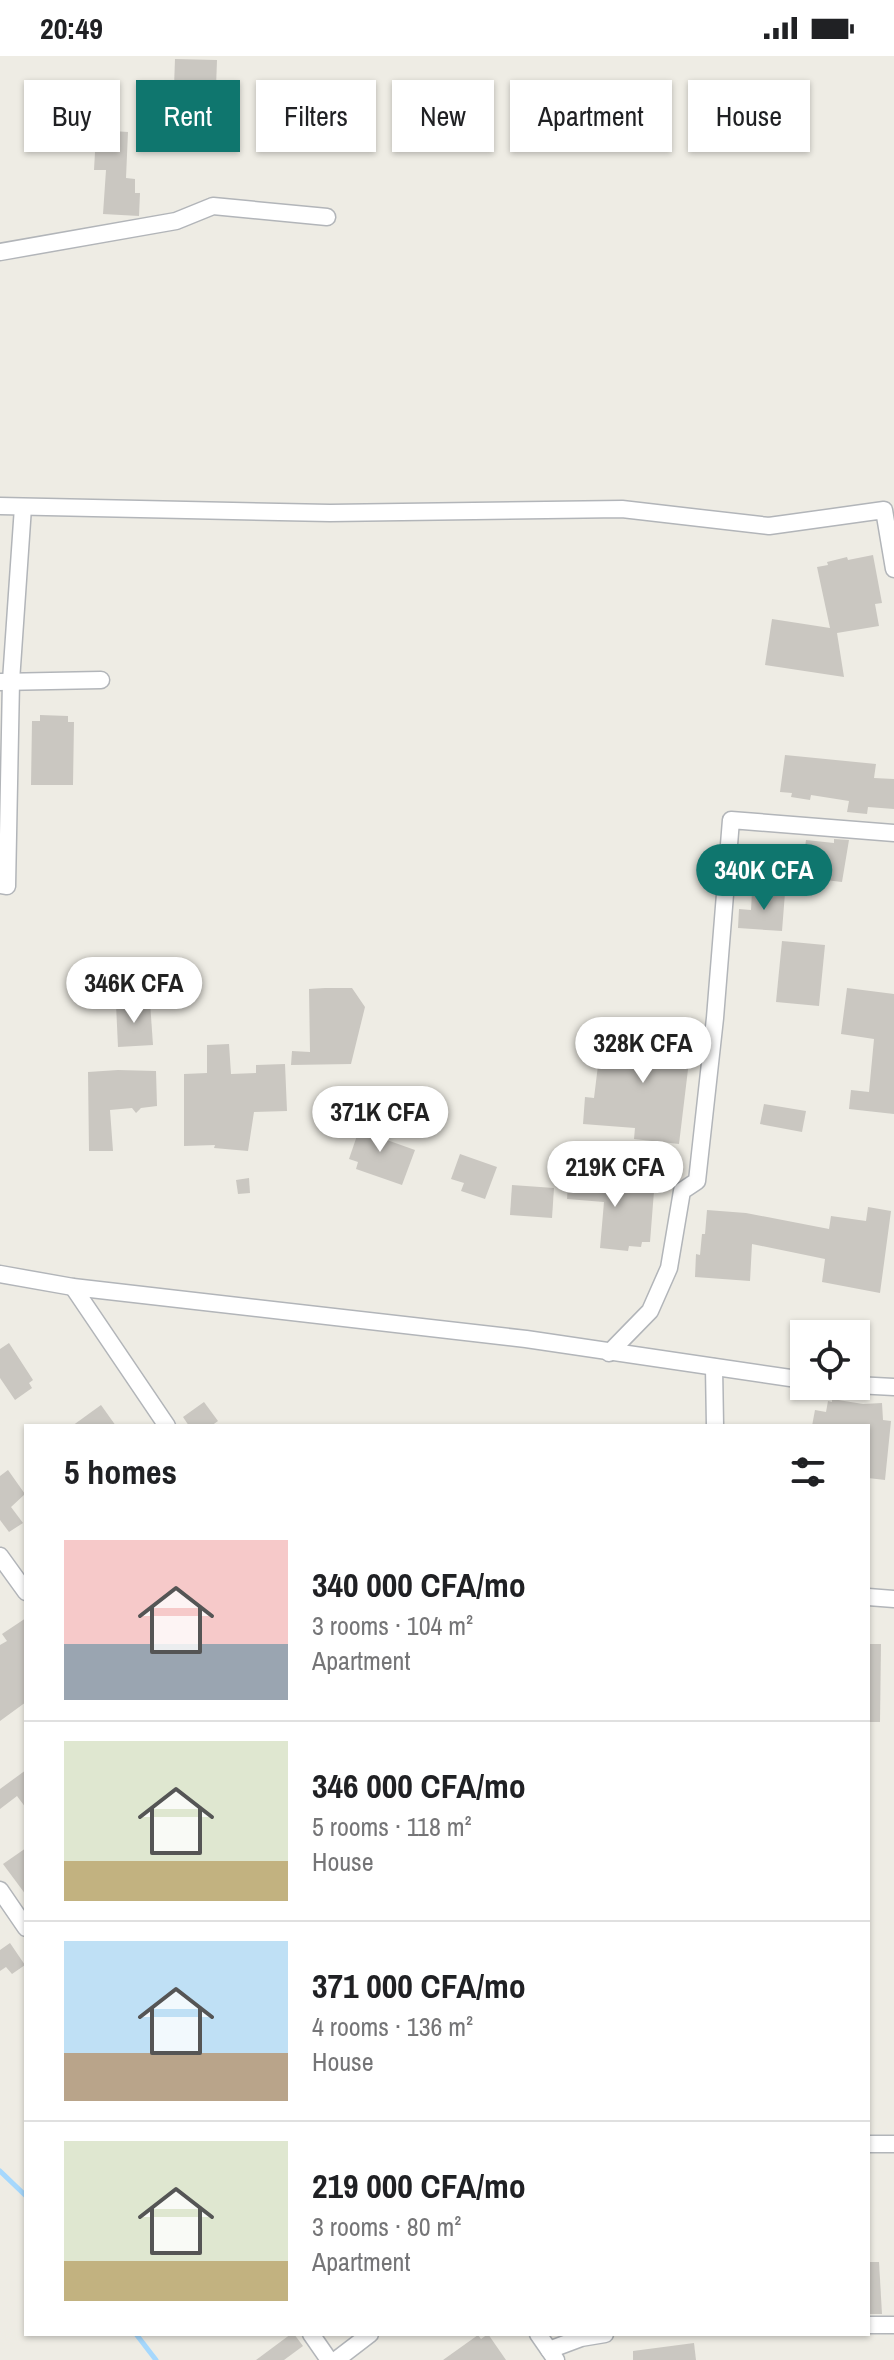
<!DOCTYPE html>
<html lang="en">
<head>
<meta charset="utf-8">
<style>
  body { margin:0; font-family:"Archivo Narrow",sans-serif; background:#f6f6f6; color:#202124; height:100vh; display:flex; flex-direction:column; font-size:30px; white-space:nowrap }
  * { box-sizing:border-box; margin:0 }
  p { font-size:26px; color:#757577 }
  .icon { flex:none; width:44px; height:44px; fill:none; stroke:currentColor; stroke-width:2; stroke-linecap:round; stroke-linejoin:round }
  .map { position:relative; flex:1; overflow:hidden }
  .drawer { position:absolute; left:24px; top:1368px; width:846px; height:912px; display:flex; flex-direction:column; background:#fff; border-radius:0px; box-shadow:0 2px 6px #0004 }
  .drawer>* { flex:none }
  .banner { position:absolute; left:24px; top:24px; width:846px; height:72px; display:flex; gap:16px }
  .fabs { position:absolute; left:790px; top:1264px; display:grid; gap:16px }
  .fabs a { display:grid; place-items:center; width:80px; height:80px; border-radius:0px; background:#fff; box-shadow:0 2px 6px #0004; font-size:40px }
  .price { position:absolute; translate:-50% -68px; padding:0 18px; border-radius:28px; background:#fff; color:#222; font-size:26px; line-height:52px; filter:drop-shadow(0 2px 4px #0008) }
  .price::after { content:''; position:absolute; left:50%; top:48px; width:24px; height:18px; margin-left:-12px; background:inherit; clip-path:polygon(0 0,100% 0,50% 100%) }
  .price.current { background:#0f766e; color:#fff }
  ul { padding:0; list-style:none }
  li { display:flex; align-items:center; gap:24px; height:200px; padding:0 40px }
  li+li { border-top:2px solid #e0e0e0 }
  li span { display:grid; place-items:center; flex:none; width:224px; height:160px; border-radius:0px; color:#555 }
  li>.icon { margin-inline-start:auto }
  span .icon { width:96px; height:96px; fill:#fffc; stroke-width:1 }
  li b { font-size:34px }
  h2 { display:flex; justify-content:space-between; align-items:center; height:96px; padding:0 40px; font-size:34px }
  .pill { padding:0 28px; border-radius:0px; background:#fff; box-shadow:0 2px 6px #0004; font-size:28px; line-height:72px }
  .pill.current { background:#0f766e; color:#fff }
  .status { display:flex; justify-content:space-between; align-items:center; height:56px; padding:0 40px; background:#fff; direction:ltr }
  .status svg { height:22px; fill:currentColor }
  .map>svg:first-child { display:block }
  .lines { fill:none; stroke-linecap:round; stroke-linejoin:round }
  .stream { stroke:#a6d8fd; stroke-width:5 }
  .building { fill:#cac7c1 }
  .street-casing { stroke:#b2b5b9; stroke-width:19 }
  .street { stroke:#fff; stroke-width:16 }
</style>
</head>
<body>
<div class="status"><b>20:49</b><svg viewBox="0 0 49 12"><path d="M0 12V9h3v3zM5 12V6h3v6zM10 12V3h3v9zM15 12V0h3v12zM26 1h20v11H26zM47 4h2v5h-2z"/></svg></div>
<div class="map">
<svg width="894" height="2304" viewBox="0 0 894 2304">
  <rect width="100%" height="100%" fill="#eeece4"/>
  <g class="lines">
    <g class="stream">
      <path d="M0,2115L26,2140"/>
      <path d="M136,2278L156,2304"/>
    </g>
  </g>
  <g class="building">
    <path d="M175,3L217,4L216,32L174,31Z"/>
    <path d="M86,34L116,36L113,75L128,76L126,122L135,123V137H140L139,160L103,158L106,114H94L97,60L88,59L89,49L85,48Z"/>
    <rect x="548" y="35" width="45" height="41"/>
    <path d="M873,499L882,547L875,548L879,570L837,577L844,621L765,609L772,563L830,572L817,511L828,509L827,506L847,501L848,504Z"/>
    <path d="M40,659L68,660V666H74L73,729H31L32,665H40Z"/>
    <path d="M785,699L876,708L874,722L894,723V753L868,751L867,758L847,756L849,745L811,739L810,744L791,741L792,737L780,736Z"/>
    <path d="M834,783L849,784L842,826L792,820L796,790L805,791L806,784L834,787Z"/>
    <path d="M752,835L785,837L782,875L738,872L739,853L751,854Z"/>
    <path d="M782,885L825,889L819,950L776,946Z"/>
    <path d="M325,932H352L365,951L351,1008L291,1009L292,995L310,996L309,933Z"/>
    <path d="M847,932L894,938V1058L849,1053L851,1034L869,1036L874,983L841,978Z"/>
    <path d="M150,946L153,989L118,991L116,948Z"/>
    <path d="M648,966L693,972L679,1088L634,1083L635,1072L583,1068L585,1041L594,1042L601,985L645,990Z"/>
    <path d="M229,988L231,1018L256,1017V1009L285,1008L287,1055L254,1056L248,1095L214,1092L215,1089L184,1090V1018L207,1017V989Z"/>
    <path d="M118,1014L156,1015L157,1050L141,1052L136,1057L132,1052L110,1054L113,1095H89L88,1016Z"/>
    <path d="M764,1048L806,1055L802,1076L760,1068Z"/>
    <path d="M363,1062L388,1071L384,1083L415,1094L402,1129L356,1113L358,1106L349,1103Z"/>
    <path d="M460,1098L497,1111L485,1143L461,1135L464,1127L451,1123Z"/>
    <path d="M569,1112L608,1118L607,1132L654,1135L650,1186H642L641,1191L629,1190L628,1195L600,1192L604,1146L567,1143Z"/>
    <path d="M249,1122L250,1137L238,1138L236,1124Z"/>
    <path d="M512,1129L554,1132L552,1162L510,1159Z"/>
    <path d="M868,1151L891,1155L880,1237L822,1226L825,1203L752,1188L750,1225L695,1221L696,1198L700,1199L702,1178H705L707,1154L746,1157L829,1173L831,1160L866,1165Z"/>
    <path d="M9,1287L33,1324L29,1327L32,1332L15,1344L0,1322V1293Z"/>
    <path d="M832,1343L863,1348L882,1347L883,1364L891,1365L885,1424L868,1422V1370H812L815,1354L826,1356L828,1345L832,1346Z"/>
    <path d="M204,1346L218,1365L211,1370H189L183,1361Z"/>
    <path d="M101,1349L116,1370H72Z"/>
    <path d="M8,1414L25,1438L11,1451L23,1467L9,1476L0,1464V1420Z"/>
    <path d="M26,1562V1646L0,1665V1589L7,1585L2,1578Z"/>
    <path d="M868,1588H881L880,1666H868Z"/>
    <path d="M26,1714V1752L17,1740L0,1753V1733Z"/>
    <path d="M26,1792V1839L3,1808Z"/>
    <path d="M10,1887L25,1909L12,1918L6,1911L0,1915V1894Z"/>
    <path d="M868,2206H879L882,2258H868Z"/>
    <path d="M291,2278H294L303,2290L284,2304H256Z"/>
    <path d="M488,2278L506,2304H443L478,2279L481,2283Z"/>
    <path d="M694,2287L696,2304H633V2295Z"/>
  </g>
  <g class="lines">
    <defs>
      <g id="street">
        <path d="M0,196L176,165L213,150L327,161"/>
        <path d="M0,450L330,457L622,453L769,470L884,454L894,513"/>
        <path d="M0,626L101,624"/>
        <path d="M0,829L7,830L11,625L23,451"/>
        <path d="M0,1218L73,1231L526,1283L804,1324"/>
        <path d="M73,1231L167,1370"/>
        <path d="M609,1297L650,1255L669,1212L682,1135L697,1125L715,962L731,764L894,777"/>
        <path d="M714,1311L715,1370"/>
        <path d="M856,1329L894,1331"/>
        <path d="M0,1500L26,1536"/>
        <path d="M868,1541L894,1543"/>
        <path d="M0,1834L26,1872"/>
        <path d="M868,2088H894"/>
        <path d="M868,2269H894"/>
        <path d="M311,2278L329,2304"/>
        <path d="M538,2278L556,2304"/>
        <path d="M549,2294L581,2282L605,2278"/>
        <path d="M336,2304L370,2278"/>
      </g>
    </defs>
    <use href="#street" class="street-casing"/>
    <use href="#street" class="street"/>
  </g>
</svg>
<div class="fabs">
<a><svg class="icon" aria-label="locate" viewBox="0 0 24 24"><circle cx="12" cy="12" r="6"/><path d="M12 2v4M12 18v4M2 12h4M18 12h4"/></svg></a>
</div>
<b class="price current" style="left:764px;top:856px">340K CFA</b>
<b class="price" style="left:134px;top:969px">346K CFA</b>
<b class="price" style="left:643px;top:1029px">328K CFA</b>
<b class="price" style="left:380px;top:1098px">371K CFA</b>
<b class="price" style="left:615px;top:1153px">219K CFA</b>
<div class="banner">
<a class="pill">Buy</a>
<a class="pill current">Rent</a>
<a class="pill">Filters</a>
<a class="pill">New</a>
<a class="pill">Apartment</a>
<a class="pill">House</a>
</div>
<section class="drawer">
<h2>5 homes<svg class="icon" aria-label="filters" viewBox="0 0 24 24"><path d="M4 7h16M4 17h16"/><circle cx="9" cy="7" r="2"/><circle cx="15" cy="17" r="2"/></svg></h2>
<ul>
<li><span style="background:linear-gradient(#f6c9c9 65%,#9aa5b1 0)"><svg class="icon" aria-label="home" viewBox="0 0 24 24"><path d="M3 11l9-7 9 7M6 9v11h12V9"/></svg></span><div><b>340 000 CFA/mo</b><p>3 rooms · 104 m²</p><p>Apartment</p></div></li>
<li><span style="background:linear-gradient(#dfe7d0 75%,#c2b280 0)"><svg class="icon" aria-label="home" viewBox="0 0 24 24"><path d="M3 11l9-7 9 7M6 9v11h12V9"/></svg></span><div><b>346 000 CFA/mo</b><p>5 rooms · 118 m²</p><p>House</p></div></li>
<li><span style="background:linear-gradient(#bfe0f5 70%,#b9a48a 0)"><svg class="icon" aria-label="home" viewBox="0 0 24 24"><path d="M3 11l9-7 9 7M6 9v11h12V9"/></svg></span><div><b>371 000 CFA/mo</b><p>4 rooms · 136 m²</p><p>House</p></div></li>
<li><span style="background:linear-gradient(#dfe7d0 75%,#c2b280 0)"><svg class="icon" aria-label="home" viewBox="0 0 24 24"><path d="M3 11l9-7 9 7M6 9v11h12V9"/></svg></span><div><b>219 000 CFA/mo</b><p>3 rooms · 80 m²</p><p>Apartment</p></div></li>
</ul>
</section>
</div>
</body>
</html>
